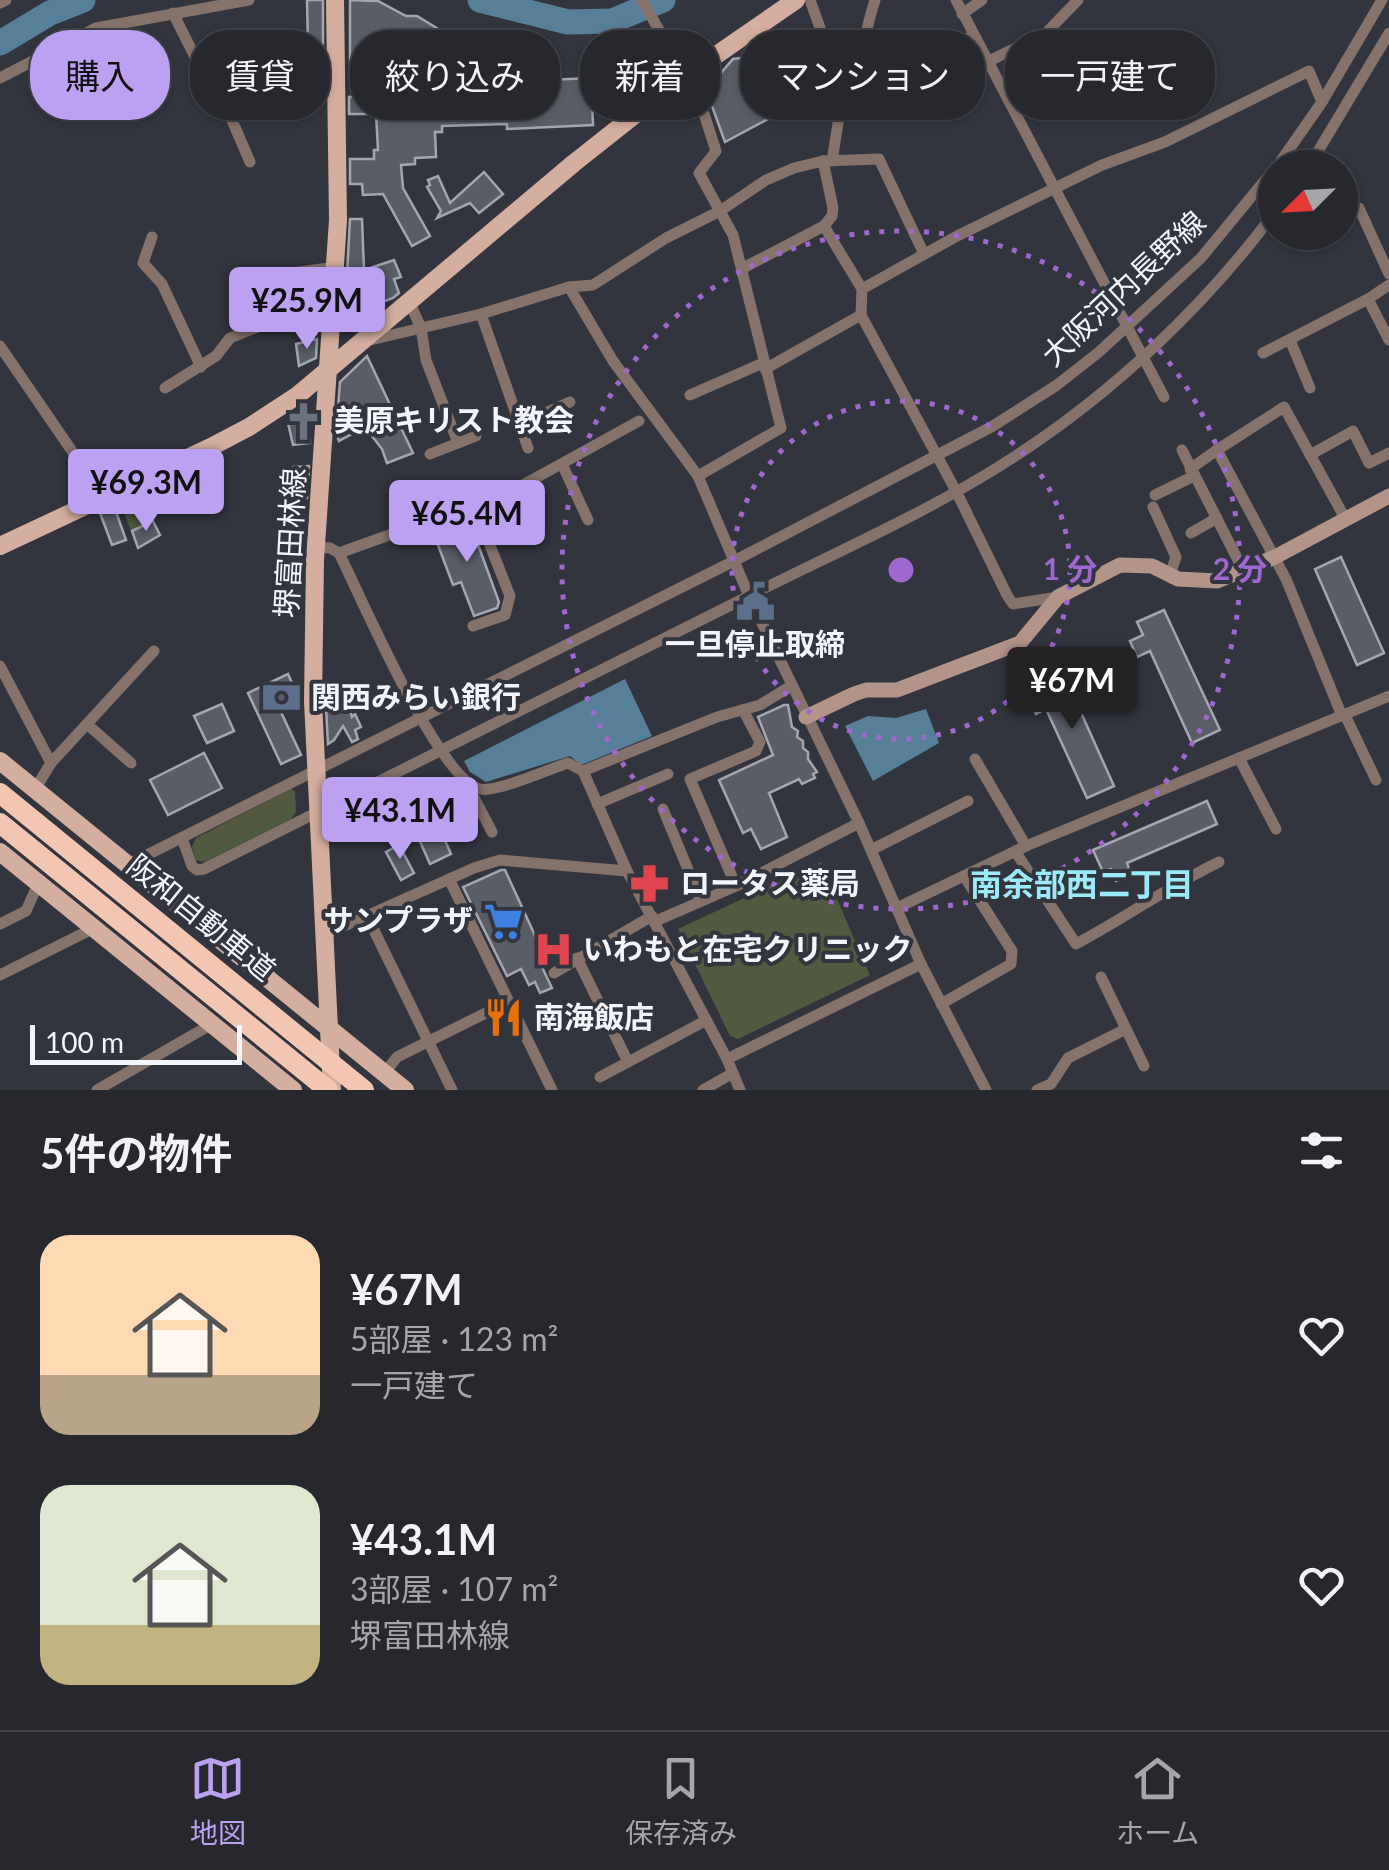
<!DOCTYPE html>
<html lang="ja">
<head>
<meta charset="utf-8">
<style>
  body { margin:0; font-family:Lato,"Noto Sans JP",sans-serif; background:#32343a; color:#f1f3f6; height:100vh; display:flex; flex-direction:column; font-size:38px; white-space:nowrap }
  * { box-sizing:border-box; margin:0 }
  p { font-size:32px; color:#a4a6aa }
  .icon { flex:none; width:55px; height:55px; fill:none; stroke:currentColor; stroke-width:2; stroke-linecap:round; stroke-linejoin:round }
  .map { position:relative; height:1090px; overflow:hidden }
  .panel { display:flex; flex-direction:column; background:#26282e; flex:1 }
  .panel>* { flex:none }
  .top-card { position:absolute; left:30px; top:30px; width:1330px; height:90px; display:flex; gap:20px }
  .needle { width:65px; rotate:246deg }
  .buttons { position:absolute; left:1258px; top:150px; display:grid; gap:20px }
  .buttons a { display:grid; place-items:center; width:100px; height:100px; border-radius:50%; background:#26282e; box-shadow:0 2px 8px #0004,0 0 0 2px #42444a; font-size:50px }
  .scale { position:absolute; left:30px; bottom:25px; width:212px; box-sizing:border-box; padding-left:10px; border:5px solid #f2f5fa; border-top:0; font-size:28px; line-height:35px; white-space:nowrap; color:#f2f5fa; -webkit-text-stroke:8px #32353e; paint-order:stroke }
  .price { position:absolute; translate:-50% -85px; padding:0 22px; border-radius:10px; background:#bca0f2; color:#111; font-size:32px; line-height:65px; filter:drop-shadow(0 2px 5px #0008) }
  .price::after { content:''; position:absolute; left:50%; top:60px; width:30px; height:22px; margin-left:-15px; background:inherit; clip-path:polygon(0 0,100% 0,50% 100%) }
  .price.active { background:#222; color:#fff }
  ul { padding:0; list-style:none }
  li { display:flex; align-items:center; gap:30px; height:250px; padding:0 40px }
  li span { display:grid; place-items:center; flex:none; width:280px; height:200px; border-radius:30px; color:#555 }
  li>.icon { margin-inline-start:auto }
  span .icon { width:120px; height:120px; fill:#fffc; stroke-width:1 }
  li b { font-size:42px }
  h2 { display:flex; justify-content:space-between; align-items:center; height:120px; padding:0 40px; font-size:42px }
  .pill { padding:0 35px; border-radius:40px; background:#26282e; box-shadow:0 2px 8px #0004,0 0 0 2px #42444a; font-size:35px; line-height:90px }
  .pill.active { background:#bca0f2; color:#111 }
  .tab-bar { display:flex; justify-content:space-around; align-items:center; height:140px; border-top:2px solid #42444a; background:#26282e; font-size:28px; color:#a4a6aa }
  .tab-bar a { display:grid; justify-items:center; gap:5px }
  .tab-bar .active { color:#bca0f2 }
  .map>svg:first-child { display:block }
  .green { fill:#4f5a3f }
  .water { fill:#577f97 }
  .lines { fill:none; stroke-linecap:round; stroke-linejoin:round }
  .river { stroke:#577f97; stroke-width:25 }
  .building { fill:#595d66; stroke:#a2a6b0; stroke-width:2.5 }
  .street { stroke:#85726b; stroke-width:11 }
  .secondary { stroke:#b29489; stroke-width:15 }
  .primary { stroke:#d4ae9f; stroke-width:18 }
  .highway { stroke:#f3c6b4; stroke-width:20 }
  .highway-bridge { stroke:#f3c6b4; stroke-width:20 }
  .ring { fill:none; stroke:#9f68d1; stroke-width:5; stroke-dasharray:5 10 }
  .labels { text-anchor:middle; stroke-width:8; stroke-linejoin:round; paint-order:stroke }
  .street-label { font-size:30px; fill:#f2f5fa; stroke:#32353e }
  .poi-label { font-size:30px; font-weight:bold; fill:#f2f5fa; stroke:#32353e; text-anchor:start }
  .neighbourhood-label { font-size:32px; font-weight:bold; fill:#9beafa; stroke:#32353e }
  .centre { fill:#9f68d1; stroke:#32353e; stroke-width:5 }
  .ring-label { font-size:30px; text-anchor:middle; font-weight:bold; fill:#9f68d1; stroke:#32353e; stroke-width:8; stroke-linejoin:round; paint-order:stroke }
</style>
</head>
<body>
<div class="map">
<svg width="1389" height="1090" viewBox="0 0 1389 1090">
  <rect width="100%" height="100%" fill="#32353e"/>
  <g class="green">
    <path d="M137,492L151,521L131,531L121,504L123,499Z"/>
    <path d="M291,789L295,791L296,812L291,819L205,862L196,860L192,847L196,838Z"/>
    <path d="M821,862L870,975L738,1039L730,1036L678,929Z"/>
  </g>
  <g class="water">
    <path d="M625,679L652,736L581,765L570,756L486,782L470,772L464,761Z"/>
    <path d="M926,709L939,743L873,781L845,726L868,716L896,718Z"/>
  </g>
  <g class="lines">
    <g class="river">
      <path d="M480,0L568,22L612,21L663,0"/>
      <path d="M0,43L50,13L83,0"/>
    </g>
  </g>
  <g class="building">
    <path d="M307,0H323V47H308Z"/>
    <path d="M350,0L378,1L406,16H417L505,70L504,82L591,78L593,125L507,129V124L442,126V132H435L436,157L415,158V164L401,165L403,188L430,236L412,246L383,194L363,195L362,184H350V159H374V150H378L376,114H349V97L406,94L405,71L366,72L367,75H350Z"/>
    <path d="M771,42L797,85L809,78L815,90L801,99L804,105L784,117L770,118L725,142L704,84L720,74L733,59L748,57Z"/>
    <path d="M484,172L503,194L479,213L470,203L437,218L441,211L427,187L430,185L428,180L438,176L450,203Z"/>
    <path d="M350,219H362L364,270L394,260L401,277L394,279L399,293L393,298L375,305L363,274H347Z"/>
    <path d="M317,339L316,358L299,366L296,344Z"/>
    <path d="M367,356L413,453L387,463L382,449L365,427L339,441L336,433L340,382Z"/>
    <path d="M309,416L310,443L293,445L288,423Z"/>
    <path d="M309,466L307,498H291L293,467Z"/>
    <path d="M114,506L126,540L112,545L100,513Z"/>
    <path d="M468,517L499,602L497,608L474,616L461,582L453,585L435,537L439,535L437,528Z"/>
    <path d="M153,521L160,535L138,548L132,531Z"/>
    <path d="M1341,557L1384,653L1357,665L1315,569Z"/>
    <path d="M1164,610L1220,730L1192,743L1150,651L1137,657L1130,641L1143,635L1137,622Z"/>
    <path d="M1061,668L1114,786L1087,798L1046,709L1036,714L1029,699L1040,694L1034,680Z"/>
    <path d="M288,674L301,703L281,712L301,755L281,764L248,693Z"/>
    <path d="M346,698L352,717L355,714L361,727L355,730L358,739L352,742L343,726L334,740L328,744L326,707Z"/>
    <path d="M222,704L234,731L207,743L194,716Z"/>
    <path d="M784,705H788L792,727L798,731L797,737L803,741V748L808,752V759L817,772L813,774L815,778L802,784L799,779L769,793L787,837L761,849L751,829L743,833L719,780L773,755L758,717Z"/>
    <path d="M204,753L222,788L168,815L150,780Z"/>
    <path d="M1207,801L1217,824L1127,863L1131,874L1116,881L1111,869L1103,872L1093,850Z"/>
    <path d="M440,829L451,854L430,864L419,839Z"/>
    <path d="M399,845L414,873L401,880L386,852Z"/>
    <path d="M501,870H505L548,964L542,967L552,988L540,993L535,982L529,985L521,969L507,976L463,887Z"/>
  </g>
  <g class="lines">
    <g class="street">
      <path d="M642,0L685,76L696,89L716,151L699,173L733,235L781,428L698,476"/>
      <path d="M810,0L843,92L832,161"/>
      <path d="M956,0L1164,397"/>
      <path d="M0,3L6,0"/>
      <path d="M173,13L219,105L231,118L250,162"/>
      <path d="M962,14L982,0"/>
      <path d="M987,62L1046,33L1078,0"/>
      <path d="M0,78L96,28L249,0"/>
      <path d="M842,99C927,123 917,67 973,35"/>
      <path d="M852,102C872,76 861,69 865,40C867,26 871,13 875,0"/>
      <path d="M823,161L833,208L832,216L824,226L862,289"/>
      <path d="M1276,168L1322,102L1382,0"/>
      <path d="M1308,168L1389,33"/>
      <path d="M1359,208L1389,274"/>
      <path d="M152,237L143,263L162,284L201,367"/>
      <path d="M743,268L824,226"/>
      <path d="M285,274L336,267"/>
      <path d="M1368,299L1389,340"/>
      <path d="M409,301L421,328L426,360L458,443"/>
      <path d="M481,314L528,448"/>
      <path d="M1290,340L1310,388"/>
      <path d="M366,341L481,314L569,287"/>
      <path d="M0,346L85,470L98,499"/>
      <path d="M1263,353L1368,299L1389,285"/>
      <path d="M765,369L861,315"/>
      <path d="M165,388L216,356L230,338L288,315"/>
      <path d="M690,395L763,363"/>
      <path d="M520,424L570,402"/>
      <path d="M1182,450L1243,570"/>
      <path d="M430,454L476,436"/>
      <path d="M1310,455L1353,431L1369,463L1389,453"/>
      <path d="M562,464L588,520"/>
      <path d="M1190,469L1217,450"/>
      <path d="M512,491L530,539"/>
      <path d="M1155,495L1194,476"/>
      <path d="M1153,507L1176,557L1170,575"/>
      <path d="M1191,533L1217,518"/>
      <path d="M316,547L330,548L339,553L512,491L639,421"/>
      <path d="M339,553C360,595 439,780 480,789C496,793 549,769 568,763L583,771L627,871L727,1059L740,1090"/>
      <path d="M1058,597L1013,604L1007,595L956,491L861,315L862,289L957,236L1053,189L1102,165L1165,142L1309,71L1322,102"/>
      <path d="M473,626L505,615L510,596L474,505"/>
      <path d="M0,666L51,763L35,789"/>
      <path d="M1345,715L1376,780"/>
      <path d="M1342,716L1286,579L1217,450L1284,407L1346,520"/>
      <path d="M88,725L131,763"/>
      <path d="M1239,758L1276,829"/>
      <path d="M975,759L1026,846"/>
      <path d="M51,763L154,651"/>
      <path d="M583,771L717,717L760,705L791,686"/>
      <path d="M467,784L492,832"/>
      <path d="M597,804L668,774"/>
      <path d="M663,809L701,901"/>
      <path d="M182,838L192,866L197,870L204,869L749,596L698,476L613,361L569,287L593,285L666,238L720,211L766,180L794,168L823,161L879,159L924,254"/>
      <path d="M871,850L968,801"/>
      <path d="M1015,851L1076,944C1125,918 1169,886 1219,862"/>
      <path d="M127,865L734,561L993,426L1057,385L1099,352L1201,258L1275,168"/>
      <path d="M449,879L552,1090"/>
      <path d="M736,886L690,779L756,751L760,742L743,710"/>
      <path d="M897,908L1026,846L1389,696"/>
      <path d="M367,916L452,1090"/>
      <path d="M656,921L736,886L859,823"/>
      <path d="M0,924L26,911L38,884"/>
      <path d="M324,935L474,868L500,860L627,871"/>
      <path d="M577,958L628,1062"/>
      <path d="M554,973L652,916"/>
      <path d="M0,975L94,928"/>
      <path d="M1101,977L1144,1066"/>
      <path d="M941,1004L1011,964L1012,951L964,876"/>
      <path d="M727,1059L921,964"/>
      <path d="M384,1074L397,1057L508,1002"/>
      <path d="M600,1077L705,1021"/>
      <path d="M97,1090L212,1024"/>
      <path d="M703,1090L733,1073"/>
      <path d="M986,1090L921,964L859,823L749,596C838,551 931,511 1014,457C1114,392 1204,307 1275,212"/>
      <path d="M1037,1090L1051,1084L1068,1058L1126,1029"/>
    </g>
    <path class="secondary" d="M806,717L854,694L866,690H897L1020,643L1058,597L1120,565L1152,566L1178,579L1217,581L1275,557L1389,496"/>
    <g class="primary">
      <path d="M0,546L211,447L249,427L298,395L574,163L670,87L796,0"/>
      <path d="M0,761L405,1090"/>
      <path d="M0,852L293,1090"/>
      <path d="M332,1090L313,701L315,560L338,220L335,0"/>
    </g>
    <path class="highway" d="M0,823L328,1090"/>
    <path class="highway-bridge" d="M0,793L364,1090"/>
  </g>
  <g class="ring">
    <circle cx="901" cy="570" r="169"/>
    <circle cx="901" cy="570" r="339"/>
  </g>
  <defs>
    <symbol id="church-bare" viewBox="-9 -9 18 18"><path d="M-1.2-6h2.4v3.5h3.3v2.4h-3.3V6h-2.4V-.1h-3.3v-2.4h3.3Z" fill="#6b7280" stroke="#32353e" stroke-width="2.5" paint-order="stroke"/></symbol>
    <symbol id="civic-bare" viewBox="-9 -9 18 18"><path d="M-.6-6.5H3V-4.5H.6V-3L4-1V1h2V6H-6V1h2V-1L-.6-3ZM-1.2 2.5V6h2.4V2.5Z" fill="#5c6f8a" stroke="#32353e" stroke-width="2.5" paint-order="stroke"/></symbol>
    <symbol id="bank-bare" viewBox="-9 -9 18 18"><path d="M-6-4H6V4H-6ZM0-2.3a2.3 2.3 0 1 0 0 4.6a2.3 2.3 0 1 0 0-4.6Z" fill="#5c6f8a" stroke="#32353e" stroke-width="2.5" paint-order="stroke"/></symbol>
    <symbol id="pharmacy-bare" viewBox="-9 -9 18 18"><path d="M-2-6h4v4h4v4h-4v4h-4v-4h-4v-4h4Z" fill="#e0444e" stroke="#32353e" stroke-width="2.5" paint-order="stroke"/></symbol>
    <symbol id="supermarket-bare" viewBox="-9 -9 18 18"><path d="M-6-5.5h2.5l.6 2H6L4.5 2H-2.5L-4.4-4H-6ZM-1.5 3.2a1.3 1.3 0 1 0 .1 0ZM3 3.2a1.3 1.3 0 1 0 .1 0Z" fill="#3f7fe0" stroke="#32353e" stroke-width="2.5" paint-order="stroke"/></symbol>
    <symbol id="hospital-bare" viewBox="-9 -9 18 18"><path d="M-5-5h3v3.5h4V-5h3V5h-3V1.5h-4V5h-3Z" fill="#e0444e" stroke="#32353e" stroke-width="2.5" paint-order="stroke"/></symbol>
    <symbol id="restaurant-bare" viewBox="-9 -9 18 18"><path d="M-5-6h1v4h1v-4h1v4h1v-4h1v5L-1.5 .5V6h-2V.5L-5-1ZM5-6V6H3V1.5H1.5Q1.5-4 5-6Z" fill="#e8710a" stroke="#32353e" stroke-width="2.5" paint-order="stroke"/></symbol>
  </defs>
  <g fill-rule="evenodd">
    <use href="#church-bare" x="276" y="394" width="55" height="55"/>
    <use href="#civic-bare" x="728" y="574" width="55" height="55"/>
    <use href="#bank-bare" x="254" y="670" width="55" height="55"/>
    <use href="#pharmacy-bare" x="622" y="856" width="55" height="55"/>
    <use href="#supermarket-bare" x="476" y="894" width="55" height="55"/>
    <use href="#hospital-bare" x="526" y="922" width="55" height="55"/>
    <use href="#restaurant-bare" x="476" y="990" width="55" height="55"/>
  </g>
  <g class="labels">
    <g class="street-label">
      <text transform="translate(1124 289) rotate(-43)" y="10">大阪河内長野線</text>
      <text transform="translate(291 543) rotate(-87)" y="10">堺富田林線</text>
      <text transform="translate(201 918) rotate(39)" y="10">阪和自動車道</text>
    </g>
    <g class="poi-label">
      <text x="334" y="431">美原キリスト教会</text>
      <text x="755" y="655" text-anchor="middle">一旦停止取締</text>
      <text x="311" y="708">関西みらい銀行</text>
      <text x="680" y="894">ロータス薬局</text>
      <text x="473" y="931" text-anchor="end">サンプラザ</text>
      <text x="583" y="960">いわもと在宅クリニック</text>
      <text x="534" y="1028">南海飯店</text>
    </g>
    <g class="neighbourhood-label">
      <text x="1082" y="896">南余部西二丁目</text>
    </g>
  </g>
  <circle cx="901" cy="570" r="15" class="centre"/>
  <g class="ring-label">
    <text x="1070" y="580">1 分</text>
    <text x="1240" y="580">2 分</text>
  </g>
</svg>
<div class="buttons">
<a><svg class="needle" viewBox="-14 -14 28 28"><path d="M0-13l5 13h-10z" fill="#e53935"/><path d="M0 13l5-13h-10z" fill="#a4a6aa"/></svg></a>
</div>
<div class="scale">100 m</div>
<b class="price" style="left:307px;top:352px">¥25.9M</b>
<b class="price" style="left:146px;top:534px">¥69.3M</b>
<b class="price" style="left:467px;top:565px">¥65.4M</b>
<b class="price active" style="left:1072px;top:732px">¥67M</b>
<b class="price" style="left:400px;top:862px">¥43.1M</b>
<div class="top-card">
<a class="pill active">購入</a>
<a class="pill">賃貸</a>
<a class="pill">絞り込み</a>
<a class="pill">新着</a>
<a class="pill">マンション</a>
<a class="pill">一戸建て</a>
</div>
</div>
<section class="panel">
<h2>5件の物件<svg class="icon" aria-label="filters" viewBox="0 0 24 24"><path d="M4 7h16M4 17h16"/><circle cx="9" cy="7" r="2"/><circle cx="15" cy="17" r="2"/></svg></h2>
<ul>
<li><span style="background:linear-gradient(#ffd9b3 70%,#b9a48a 0)"><svg class="icon" aria-label="home" viewBox="0 0 24 24"><path d="M3 11l9-7 9 7M6 9v11h12V9"/></svg></span><div><b>¥67M</b><p>5部屋 · 123 m²</p><p>一戸建て</p></div><svg class="icon" aria-label="heart" viewBox="0 0 24 24"><path d="M12 20l-8-8c-3-5 5-10 8-4 3-6 11-1 8 4z"/></svg></li>
<li><span style="background:linear-gradient(#dfe7d0 70%,#c2b280 0)"><svg class="icon" aria-label="home" viewBox="0 0 24 24"><path d="M3 11l9-7 9 7M6 9v11h12V9"/></svg></span><div><b>¥43.1M</b><p>3部屋 · 107 m²</p><p>堺富田林線</p></div><svg class="icon" aria-label="heart" viewBox="0 0 24 24"><path d="M12 20l-8-8c-3-5 5-10 8-4 3-6 11-1 8 4z"/></svg></li>
</ul>
</section>
<nav class="tab-bar">
<a class="active"><svg class="icon" aria-label="map" viewBox="0 0 24 24"><path d="M3 6l6-2 6 2 6-2v14l-6 2-6-2-6 2zM9 4v14M15 6v14"/></svg>地図</a>
<a><svg class="icon" aria-label="saved" viewBox="0 0 24 24"><path d="M7 4h10v16l-5-4-5 4z"/></svg>保存済み</a>
<a><svg class="icon" aria-label="home" viewBox="0 0 24 24"><path d="M3 11l9-7 9 7M6 9v11h12V9"/></svg>ホーム</a>
</nav>
</body>
</html>
